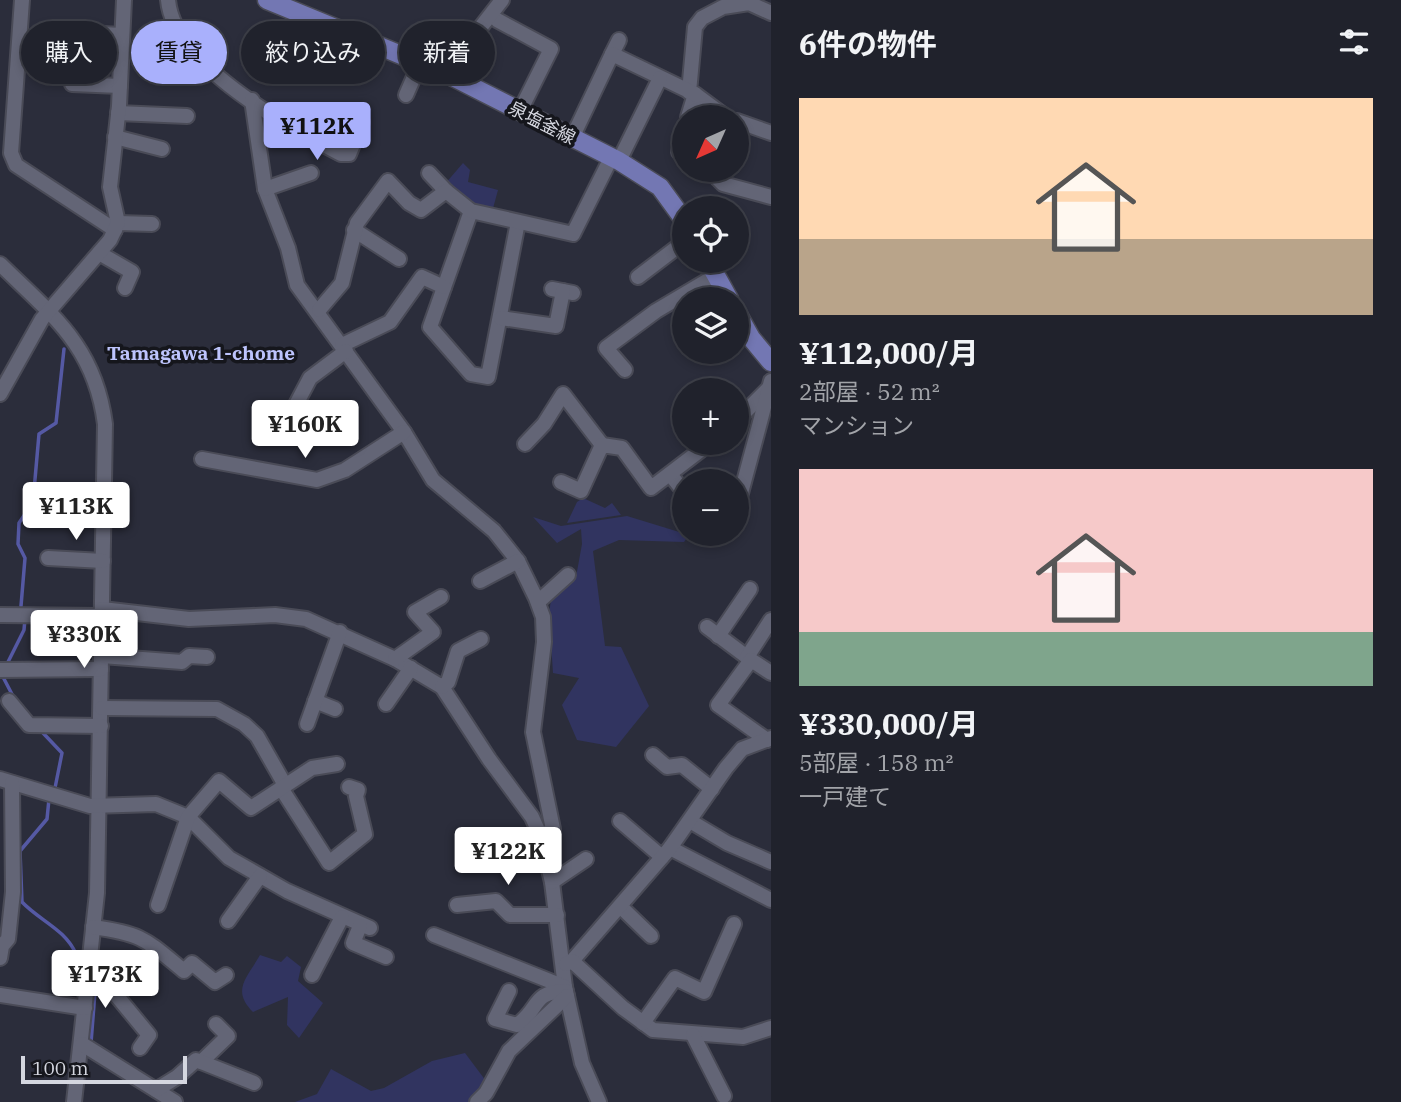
<!DOCTYPE html>
<html lang="ja">
<head>
<meta charset="utf-8">
<style>
  body { margin:0; font-family:"IBM Plex Serif","Noto Sans JP",serif; background:#2d2f38; color:#f1f3f6; height:100vh; display:flex; flex-direction:column; font-size:26px; white-space:nowrap }
  * { box-sizing:border-box; margin:0 }
  p { font-size:23px; color:#a2a4a9 }
  .icon { flex:none; width:38px; height:38px; fill:none; stroke:currentColor; stroke-width:2; stroke-linecap:round; stroke-linejoin:round }
  .map { position:relative; flex:1; overflow:hidden }
  .drawer { display:flex; flex-direction:column; background:#20222c; width:630px }
  .drawer>* { flex:none }
  .top-card { position:absolute; left:21px; top:21px; width:644px; height:63px; display:flex; gap:14px }
  .needle { width:46px; rotate:225deg }
  .fabs { position:absolute; left:672px; top:105px; display:grid; gap:14px }
  .fabs a { display:grid; place-items:center; width:77px; height:77px; border-radius:50%; background:#20222c; box-shadow:0 4px 10px #0003,0 0 0 2px #3d3f48; font-size:35px }
  .scale { position:absolute; left:21px; bottom:18px; width:166px; box-sizing:border-box; padding-left:7px; border:4px solid #d5d7e0; border-top:0; font-size:19px; line-height:24px; white-space:nowrap; color:#d5d7e0; -webkit-text-stroke:5px #15161c; paint-order:stroke }
  .price { position:absolute; translate:-50% -60px; padding:0 16px; border-radius:7px; background:#fff; color:#222; font-size:23px; line-height:46px; filter:drop-shadow(0 2px 4px #0008) }
  .price::after { content:''; position:absolute; left:50%; top:42px; width:21px; height:16px; margin-left:-10px; background:inherit; clip-path:polygon(0 0,100% 0,50% 100%) }
  .price.active { background:#a9b0fc; color:#111 }
  ul { padding:0; list-style:none }
  li { display:grid; align-content:center; gap:14px; height:371px; padding:0 28px }
  li span { display:grid; place-items:center; height:217px; border-radius:0px; color:#555 }
  li>.icon { margin-inline-start:auto }
  span .icon { width:126px; height:126px; fill:#fffc; stroke-width:1 }
  li b { font-size:30px }
  h2 { display:flex; justify-content:space-between; align-items:center; height:84px; padding:0 28px; font-size:30px }
  .pill { padding:0 24px; border-radius:32px; background:#20222c; box-shadow:0 4px 10px #0003,0 0 0 2px #3d3f48; font-size:24px; line-height:63px }
  .pill.active { background:#a9b0fc; color:#111 }
  main { display:flex; flex:1; min-height:0 }
  .map>svg:first-child { display:block }
  .green { fill:#313460 }
  .lines { fill:none; stroke-linecap:round; stroke-linejoin:round }
  .stream { stroke:#5559a4; stroke-width:3.5 }
  .minor-casing { stroke:#4a4b57; stroke-width:18 }
  .major-casing { stroke:#4a4b57; stroke-width:21 }
  .minor { stroke:#636576; stroke-width:14 }
  .major { stroke:#7377b3; stroke-width:18 }
  .labels { text-anchor:middle; stroke-width:7; stroke-linejoin:round; paint-order:stroke }
  .street-label { font-size:18px; fill:#d5d7e0; stroke:#15161c }
  .neighbourhood-label { font-size:19px; font-weight:bold; fill:#bdc4fd; stroke:#15161c }
</style>
</head>
<body>
<main>
<div class="map">
<svg width="771" height="1102" viewBox="0 0 771 1102">
  <rect width="100%" height="100%" fill="#2b2d3b"/>
  <g class="green">
    <path d="M463,163L470,170L468,182L498,190L492,212L472,207L445,184Z"/>
    <path d="M583,498L605,508L612,503L621,515L567,523L577,502Z"/>
    <path d="M627,516L689,535L684,542L619,540L593,551L605,646L621,647L649,706L616,747L577,740L562,705L579,678L553,673L549,613L551,600L576,577L582,544L581,529L557,543L533,517L561,526Z"/>
    <path d="M260,955L281,962L287,956L301,967L298,981L323,1003L299,1038L287,1025L288,997L253,1012C231,990 247,978 260,955Z"/>
    <path d="M465,1053L486,1081L469,1102H295L317,1094L331,1069L371,1091L384,1088L432,1061Z"/>
  </g>
  <g class="lines">
    <g class="stream">
      <path d="M21,606L25,558L18,544L19,523L33,502L39,434L56,423L64,349"/>
      <path d="M7,664L24,630L25,619"/>
      <path d="M3,677L14,698"/>
      <path d="M43,733L62,753L55,788"/>
      <path d="M49,799L47,819L20,851L22,902C40,921 65,929 76,954"/>
      <path d="M91,1043L95,992"/>
    </g>
    <defs>
      <g id="minor">
        <path d="M22,0L11,153L16,165L115,230"/>
        <path d="M168,0C174,65 288,127 341,154H349L362,122"/>
        <path d="M497,20L551,49L520,111"/>
        <path d="M81,33L122,35"/>
        <path d="M612,54L619,40"/>
        <path d="M445,73L502,0"/>
        <path d="M72,84L120,86"/>
        <path d="M689,92L695,27L702,18L723,7L749,3L771,13"/>
        <path d="M406,95L420,63"/>
        <path d="M252,100L265,189L288,248L297,285L404,432L433,480L494,531L518,561L536,598L543,617L544,642L533,732L553,829L541,837"/>
        <path d="M118,113L187,116"/>
        <path d="M688,117L695,94"/>
        <path d="M737,121L771,133"/>
        <path d="M684,133L679,152L684,154"/>
        <path d="M115,137L162,149"/>
        <path d="M572,138L612,54L695,94L726,117"/>
        <path d="M619,161L660,78"/>
        <path d="M709,170L723,184L771,197"/>
        <path d="M429,173L446,191"/>
        <path d="M265,189L311,173"/>
        <path d="M471,211L430,327L471,374L488,377L518,222"/>
        <path d="M118,223L152,224"/>
        <path d="M354,230L399,259"/>
        <path d="M99,253L132,272L125,288"/>
        <path d="M0,264C52,315 95,346 105,424L97,893L74,1102"/>
        <path d="M638,277L684,242"/>
        <path d="M552,289L573,293"/>
        <path d="M319,310L342,283L357,223L388,181L409,203L421,210L446,191L471,211L573,234L611,158"/>
        <path d="M501,318L556,326L563,291"/>
        <path d="M342,345L390,322L422,277L444,287"/>
        <path d="M625,370L606,348L656,311L715,276"/>
        <path d="M0,394L42,319L110,240L118,223L110,187L119,106L124,0"/>
        <path d="M290,416L310,378L346,351"/>
        <path d="M737,420L768,389"/>
        <path d="M525,444L544,424L563,394L602,445"/>
        <path d="M202,459L317,480L345,470L404,432"/>
        <path d="M670,474L684,492"/>
        <path d="M561,482L581,491L602,445L622,448L651,488L710,443"/>
        <path d="M737,508L771,381"/>
        <path d="M48,558L103,561"/>
        <path d="M480,581L518,561"/>
        <path d="M538,602L568,575"/>
        <path d="M102,609L189,619L275,615L306,619L395,659L442,687L489,759L532,817L541,837L552,882L565,987L582,1063L599,1102"/>
        <path d="M0,615L102,616"/>
        <path d="M707,627L751,660"/>
        <path d="M718,636L750,589"/>
        <path d="M102,656L182,662L189,656L207,657"/>
        <path d="M747,657L771,620"/>
        <path d="M395,659L433,632L415,612L441,597"/>
        <path d="M0,670L101,669"/>
        <path d="M442,687L448,682L458,651L481,639"/>
        <path d="M9,701L29,725L101,726"/>
        <path d="M315,701L335,709"/>
        <path d="M386,704L411,668"/>
        <path d="M102,708L217,709L244,724L257,736L285,785"/>
        <path d="M307,724L340,632"/>
        <path d="M767,740L718,705L751,660L771,673"/>
        <path d="M653,755L667,767L682,765L712,789"/>
        <path d="M0,779L90,806L156,804L188,817L229,858L287,891L370,928"/>
        <path d="M281,788L329,863L365,834L356,796L358,790L349,787"/>
        <path d="M620,821L662,857"/>
        <path d="M690,821L727,843L771,862"/>
        <path d="M670,848L771,900"/>
        <path d="M552,882L586,859"/>
        <path d="M158,905L188,817L219,781L251,808L312,768L337,764"/>
        <path d="M457,905L496,901L510,915H557"/>
        <path d="M621,907L651,936"/>
        <path d="M228,921L260,876"/>
        <path d="M360,926L353,943L386,957"/>
        <path d="M93,927C143,934 145,939 184,971L192,963L215,982L226,975"/>
        <path d="M434,935L565,987"/>
        <path d="M0,958L2,946L8,939L13,892L12,783"/>
        <path d="M572,961L670,848L726,768L742,749L771,738"/>
        <path d="M566,964L572,961L623,1008L653,1030L743,1037L771,1028"/>
        <path d="M89,970L102,978L149,1035L140,1048"/>
        <path d="M312,975L342,917"/>
        <path d="M509,991L495,1019L517,1025C541,1008 531,992 566,991"/>
        <path d="M0,995L85,1008"/>
        <path d="M643,1023L675,978L704,992L734,924"/>
        <path d="M693,1035L724,1096"/>
        <path d="M82,1044L175,1102"/>
        <path d="M201,1062L228,1036L216,1024"/>
        <path d="M156,1090L177,1077L196,1060L254,1083"/>
        <path d="M477,1102L486,1093L509,1051L567,996"/>
      </g>
      <g id="major">
        <path d="M267,0L445,73L619,161L660,187L684,220"/>
        <path d="M708,261L729,299"/>
        <path d="M737,313L751,338L771,362"/>
      </g>
    </defs>
    <use href="#minor" class="minor-casing"/>
    <use href="#major" class="major-casing"/>
    <use href="#minor" class="minor"/>
    <use href="#major" class="major"/>
  </g>
  <g class="labels">
    <g class="street-label">
      <text transform="translate(542 123) rotate(27)" y="6">泉塩釜線</text>
    </g>
    <g class="neighbourhood-label">
      <text x="201" y="360">Tamagawa 1-chome</text>
    </g>
  </g>
</svg>
<div class="fabs">
<a><svg class="needle" viewBox="-14 -14 28 28"><path d="M0-13l5 13h-10z" fill="#e53935"/><path d="M0 13l5-13h-10z" fill="#a2a4a9"/></svg></a>
<a><svg class="icon" aria-label="locate" viewBox="0 0 24 24"><circle cx="12" cy="12" r="6"/><path d="M12 2v4M12 18v4M2 12h4M18 12h4"/></svg></a>
<a><svg class="icon" aria-label="layers" viewBox="0 0 24 24"><path d="M12 4l9 5-9 5-9-5zM3 14l9 5 9-5"/></svg></a>
<a>+</a>
<a>−</a>
</div>
<div class="scale">100 m</div>
<b class="price active" style="left:317px;top:162px">¥112K</b>
<b class="price" style="left:305px;top:460px">¥160K</b>
<b class="price" style="left:76px;top:542px">¥113K</b>
<b class="price" style="left:84px;top:670px">¥330K</b>
<b class="price" style="left:508px;top:887px">¥122K</b>
<b class="price" style="left:105px;top:1010px">¥173K</b>
<div class="top-card">
<a class="pill">購入</a>
<a class="pill active">賃貸</a>
<a class="pill">絞り込み</a>
<a class="pill">新着</a>
</div>
</div>
<section class="drawer">
<h2>6件の物件<svg class="icon" aria-label="filters" viewBox="0 0 24 24"><path d="M4 7h16M4 17h16"/><circle cx="9" cy="7" r="2"/><circle cx="15" cy="17" r="2"/></svg></h2>
<ul>
<li><span style="background:linear-gradient(#ffd9b3 65%,#b9a48a 0)"><svg class="icon" aria-label="home" viewBox="0 0 24 24"><path d="M3 11l9-7 9 7M6 9v11h12V9"/></svg></span><div><b>¥112,000/月</b><p>2部屋 · 52 m²</p><p>マンション</p></div></li>
<li><span style="background:linear-gradient(#f6c9c9 75%,#7fa58c 0)"><svg class="icon" aria-label="home" viewBox="0 0 24 24"><path d="M3 11l9-7 9 7M6 9v11h12V9"/></svg></span><div><b>¥330,000/月</b><p>5部屋 · 158 m²</p><p>一戸建て</p></div></li>
</ul>
</section>
</main>
</body>
</html>
